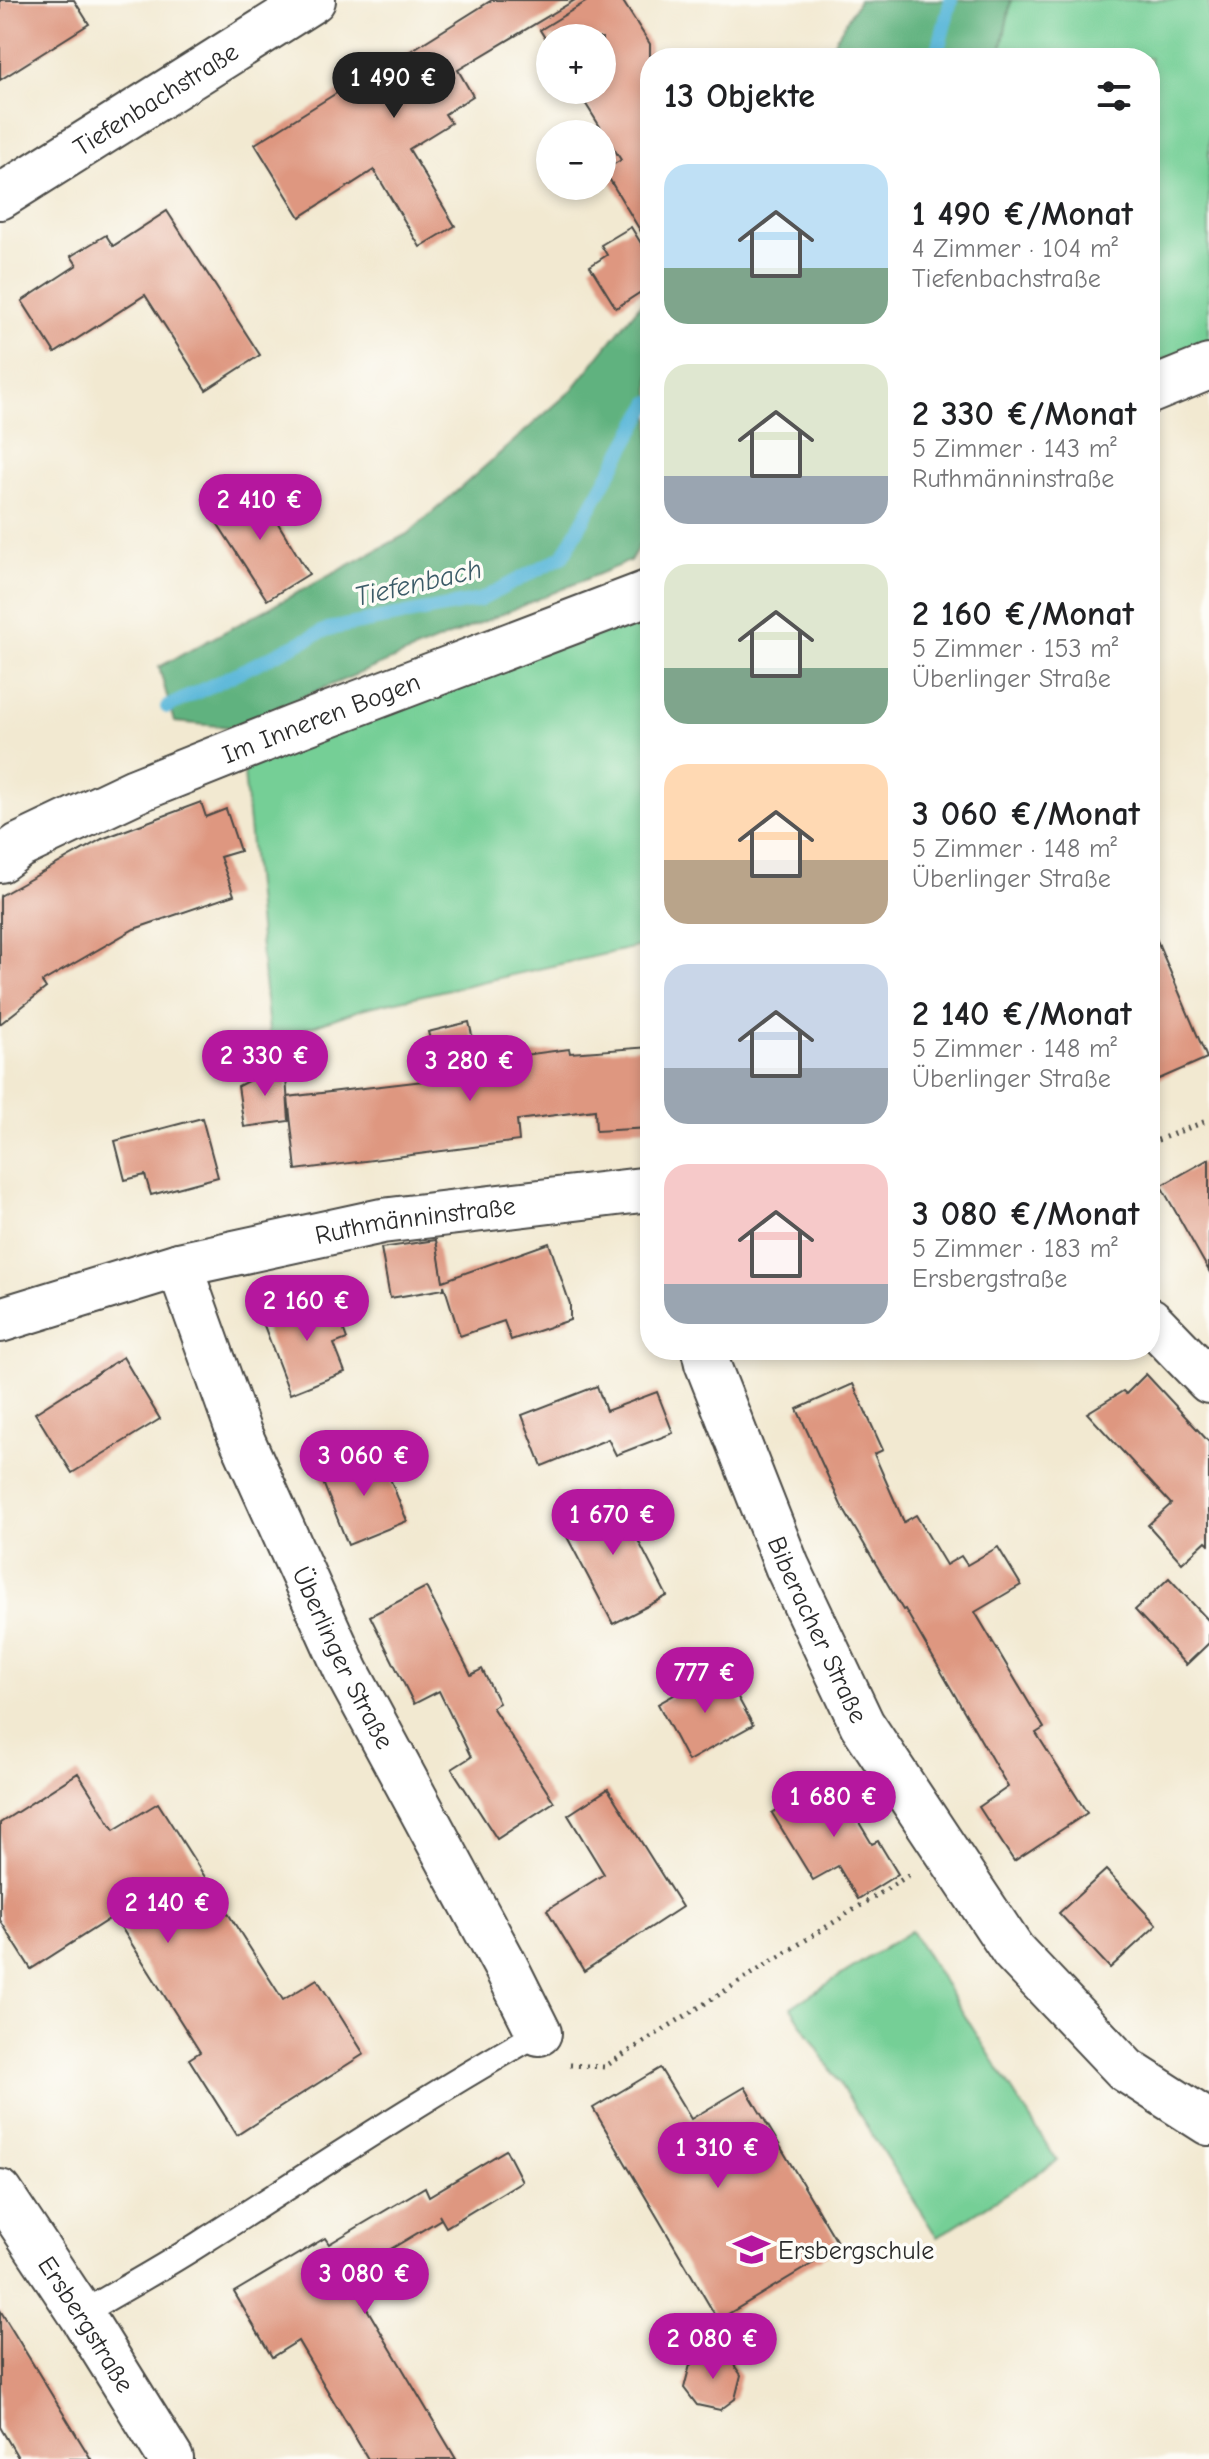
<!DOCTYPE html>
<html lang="de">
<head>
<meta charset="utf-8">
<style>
  body { margin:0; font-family:"Comic Neue",sans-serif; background:#f6f6f6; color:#202124; height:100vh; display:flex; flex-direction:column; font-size:30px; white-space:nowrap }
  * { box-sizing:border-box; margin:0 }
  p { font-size:26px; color:#757577 }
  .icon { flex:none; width:44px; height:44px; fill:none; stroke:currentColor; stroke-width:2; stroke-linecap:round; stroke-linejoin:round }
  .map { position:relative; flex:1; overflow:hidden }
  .side { position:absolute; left:640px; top:48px; width:520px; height:1312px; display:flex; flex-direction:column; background:#fff; border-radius:32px; box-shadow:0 4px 12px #0003 }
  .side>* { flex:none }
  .tools { position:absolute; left:536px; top:24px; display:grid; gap:16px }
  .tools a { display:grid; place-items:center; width:80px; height:80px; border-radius:50%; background:#fff; box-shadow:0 4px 12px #0003; font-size:40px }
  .price { position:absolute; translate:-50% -68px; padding:0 18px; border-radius:28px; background:#b5179e; color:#fff; font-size:26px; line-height:52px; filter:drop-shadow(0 2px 4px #0008) }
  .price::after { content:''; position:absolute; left:50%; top:48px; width:24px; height:18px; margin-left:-12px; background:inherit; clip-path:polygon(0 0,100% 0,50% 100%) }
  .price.on { background:#222; color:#fff }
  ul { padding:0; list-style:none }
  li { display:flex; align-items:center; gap:24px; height:200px; padding:0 24px }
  li span { display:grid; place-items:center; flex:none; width:224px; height:160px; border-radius:24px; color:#555 }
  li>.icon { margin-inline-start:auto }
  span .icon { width:96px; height:96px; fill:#fffc; stroke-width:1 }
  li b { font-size:34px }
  h2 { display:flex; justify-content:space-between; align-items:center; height:96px; padding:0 24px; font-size:34px }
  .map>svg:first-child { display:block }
  .green { fill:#75cf96; stroke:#507d60; stroke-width:2 }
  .forest { fill:#60b27f; stroke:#466e55; stroke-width:2 }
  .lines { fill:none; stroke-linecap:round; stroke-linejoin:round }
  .stream { stroke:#5bb8d9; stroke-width:14 }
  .building { fill:#de9780 }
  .lane-casing { stroke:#494844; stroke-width:28 }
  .street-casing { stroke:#494844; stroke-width:48 }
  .secondary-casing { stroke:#494844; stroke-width:48 }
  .path { stroke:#494844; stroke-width:5; stroke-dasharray:2 6; stroke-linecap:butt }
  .lane { stroke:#fff; stroke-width:24 }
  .street { stroke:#fff; stroke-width:44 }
  .secondary { stroke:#fff; stroke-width:44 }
  .labels { text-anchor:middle; stroke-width:7; stroke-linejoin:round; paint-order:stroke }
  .street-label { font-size:26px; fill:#2b2b2b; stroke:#fdfcf7 }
  .poi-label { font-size:26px; fill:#2b2b2b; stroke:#fdfcf7; text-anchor:start }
  .water-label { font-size:28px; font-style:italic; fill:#3c5c68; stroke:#fdfcf7 }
</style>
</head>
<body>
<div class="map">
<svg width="1209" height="2459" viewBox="0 0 1209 2459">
  <rect width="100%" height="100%" fill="#fdfcf7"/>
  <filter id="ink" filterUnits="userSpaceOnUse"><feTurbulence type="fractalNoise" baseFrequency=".0125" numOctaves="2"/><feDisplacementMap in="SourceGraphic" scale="16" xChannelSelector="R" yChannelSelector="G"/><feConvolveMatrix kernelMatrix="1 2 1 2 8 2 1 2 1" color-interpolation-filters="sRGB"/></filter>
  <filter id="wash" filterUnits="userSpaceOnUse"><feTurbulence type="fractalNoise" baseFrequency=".006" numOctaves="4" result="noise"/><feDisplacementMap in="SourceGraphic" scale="32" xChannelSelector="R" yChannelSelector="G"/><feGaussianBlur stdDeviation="1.8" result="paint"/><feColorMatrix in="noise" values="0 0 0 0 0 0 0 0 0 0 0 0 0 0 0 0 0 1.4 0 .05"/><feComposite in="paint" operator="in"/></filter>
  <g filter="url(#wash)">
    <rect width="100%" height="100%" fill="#f2e9d1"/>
    <g class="green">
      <path d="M1011,0H1209V341L1150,365V58H998L1001,52Z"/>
      <path d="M631,614L650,657V944L365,1008L270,1041L243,763Z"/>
      <path d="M911,1931L1057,2161L937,2237L791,2007Z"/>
    </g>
    <g class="forest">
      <path d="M859,0H1011L1001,52L998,58H824Z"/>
      <path d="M650,292V527L630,561L230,727L174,722L159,667L409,533L572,390Z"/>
    </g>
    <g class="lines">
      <g class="stream">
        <path d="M936,58L951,0"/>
        <path d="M167,707L328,629L480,600L563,556L650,402"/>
      </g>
    </g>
    <g id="blocks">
      <g class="building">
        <path d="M0,0H74L89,24L0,80Z"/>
        <path d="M492,0H575L458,70L473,96L445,114L451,123L409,149L455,226L420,247L374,170L300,217L255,144L351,84L353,87Z"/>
        <path d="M589,0H622L650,44V247L604,170L621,160L577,90H602V38H550V46L540,30Z"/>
        <path d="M167,211L260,355L206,390L145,295L55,353L22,301L77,265L71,256L106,235L113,246Z"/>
        <path d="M631,227L650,258V286L616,308L590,266L607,255L601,245Z"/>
        <path d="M254,484L309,574L267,600L210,512Z"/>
        <path d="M201,802L206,817L226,809L240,851L220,857L234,895L134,929L42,982L46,988L0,1024V896L102,839Z"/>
        <path d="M1150,924L1207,1058L1150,1083Z"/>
        <path d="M469,1022L478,1061L569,1049L570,1053L650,1047V1128L596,1131L595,1110L517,1120L519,1141L296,1170L288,1097L441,1079L428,1032Z"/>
        <path d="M285,1062L289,1121L244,1127L238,1086Z"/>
        <path d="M202,1118L218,1177L151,1195L145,1175L125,1180L115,1141Z"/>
        <path d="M1209,1159V1271L1161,1186Z"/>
        <path d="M436,1240L443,1281L549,1243L570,1304V1320L511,1340L504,1321L460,1336L444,1285V1289L390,1298L381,1248Z"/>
        <path d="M331,1295L347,1339L334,1344L345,1372L290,1394L262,1320Z"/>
        <path d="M123,1357L160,1419L72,1473L35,1413Z"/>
        <path d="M1146,1374L1209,1442V1544L1206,1541L1182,1563L1148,1525L1171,1504L1087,1413L1123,1391L1126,1394Z"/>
        <path d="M853,1384L883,1450L874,1454L904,1522L916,1515L946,1565L961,1556L967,1565L998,1547L1021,1585L975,1612L1044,1728L1036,1733L1087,1813L1014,1861L979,1807L1008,1787L905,1609L903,1610L841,1505L797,1409Z"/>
        <path d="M597,1386L606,1411L657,1392L673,1433L616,1455L608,1439L542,1466L522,1415Z"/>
        <path d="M379,1451L407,1521L348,1545L320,1475Z"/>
        <path d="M612,1490L667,1596L613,1624L565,1533L568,1531L562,1516Z"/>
        <path d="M1169,1578L1209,1621V1643L1186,1665L1135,1610Z"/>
        <path d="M426,1587L471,1675L482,1669L499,1703L492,1707L554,1802L497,1839L452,1769L471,1757L439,1691L414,1704L370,1616Z"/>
        <path d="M722,1668L753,1725L688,1761L658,1704Z"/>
        <path d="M78,1773L114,1830L158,1803L283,2000L317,1979L364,2054L237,2135L189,2059L200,2052L114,1916L31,1969L0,1920V1823Z"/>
        <path d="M831,1776L872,1844L878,1841L898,1874L858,1899L838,1866L813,1880L772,1813Z"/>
        <path d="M608,1789L682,1907L584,1971L547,1910L604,1874L568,1815Z"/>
        <path d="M1106,1870L1157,1925L1110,1968L1059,1913Z"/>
        <path d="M660,2068L691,2119L745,2087L840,2247L718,2320L593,2108Z"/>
        <path d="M506,2150L522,2181L446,2227L439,2215L441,2219L347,2275L456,2459H368L298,2341L272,2357L234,2292L325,2238L329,2244L425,2187L429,2196Z"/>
        <path d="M0,2310L91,2459H19L0,2427Z"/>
        <path d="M722,2348L741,2375L735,2399L720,2410L697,2405L684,2388L690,2365Z"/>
      </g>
    </g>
  </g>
  <g filter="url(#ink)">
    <use href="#blocks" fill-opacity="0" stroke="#494844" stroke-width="2"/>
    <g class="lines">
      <defs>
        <path id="lane" d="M81,2314C123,2289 166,2266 207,2239C317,2169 425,2097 539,2033"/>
        <g id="street">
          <path d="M1150,391L1209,367"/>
          <path id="s1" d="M0,860L19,846L135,791L293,728L650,592"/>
          <path id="s2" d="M179,1265L239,1433L347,1672L505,1965L539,2033"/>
          <path id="s3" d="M0,1320L179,1265L382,1221L650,1189"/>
          <path d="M1150,1320L1209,1381"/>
          <path id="s4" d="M704,1350L707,1363L787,1566L862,1724L1013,1951L1126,2070L1209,2123"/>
          <path id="s5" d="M0,2192L81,2314L171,2459"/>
        </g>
        <g id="secondary">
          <path id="s6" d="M0,197L313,0"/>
        </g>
      </defs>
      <use href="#lane" class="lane-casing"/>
      <use href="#street" class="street-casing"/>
      <use href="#secondary" class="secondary-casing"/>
      <g class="path">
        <path d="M1150,1143L1209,1120"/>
        <path d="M570,2065L604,2067L909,1875"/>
      </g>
      <use href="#lane" class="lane"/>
      <use href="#street" class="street"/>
      <use href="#secondary" class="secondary"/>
    </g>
  </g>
  <defs>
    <symbol id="school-bare" viewBox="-9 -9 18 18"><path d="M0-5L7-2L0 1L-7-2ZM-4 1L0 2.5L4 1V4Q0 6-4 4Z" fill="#b5179e" stroke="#fdfcf7" stroke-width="2.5" paint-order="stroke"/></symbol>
  </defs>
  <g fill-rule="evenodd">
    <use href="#school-bare" x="726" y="2224" width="51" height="51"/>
  </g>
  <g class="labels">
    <g class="street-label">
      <text dy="9" stroke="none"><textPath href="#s6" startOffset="184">Tiefenbachstraße</textPath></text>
      <text dy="9" stroke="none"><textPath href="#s1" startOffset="352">Im Inneren Bogen</textPath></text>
      <text dy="9" stroke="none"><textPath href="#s3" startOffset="428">Ruthmänninstraße</textPath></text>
      <text dy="9" stroke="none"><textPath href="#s4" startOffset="302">Biberacher Straße</textPath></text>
      <text dy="9" stroke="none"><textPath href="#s2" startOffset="426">Überlinger Straße</textPath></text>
      <text dy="9" stroke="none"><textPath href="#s5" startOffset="158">Ersbergstraße</textPath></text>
    </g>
    <g class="poi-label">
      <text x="778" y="2259">Ersbergschule</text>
    </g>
    <g class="water-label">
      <text transform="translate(418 582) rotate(-13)" y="10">Tiefenbach</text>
    </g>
  </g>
</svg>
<div class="tools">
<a>+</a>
<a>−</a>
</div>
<b class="price on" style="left:394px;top:120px">1 490 €</b>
<b class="price" style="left:260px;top:542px">2 410 €</b>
<b class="price" style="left:265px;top:1098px">2 330 €</b>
<b class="price" style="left:470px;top:1103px">3 280 €</b>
<b class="price" style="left:307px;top:1343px">2 160 €</b>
<b class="price" style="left:364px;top:1498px">3 060 €</b>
<b class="price" style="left:613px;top:1557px">1 670 €</b>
<b class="price" style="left:705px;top:1715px">777 €</b>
<b class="price" style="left:834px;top:1839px">1 680 €</b>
<b class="price" style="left:168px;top:1945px">2 140 €</b>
<b class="price" style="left:718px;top:2190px">1 310 €</b>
<b class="price" style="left:365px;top:2316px">3 080 €</b>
<b class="price" style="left:713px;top:2381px">2 080 €</b>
<section class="side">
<h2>13 Objekte<svg class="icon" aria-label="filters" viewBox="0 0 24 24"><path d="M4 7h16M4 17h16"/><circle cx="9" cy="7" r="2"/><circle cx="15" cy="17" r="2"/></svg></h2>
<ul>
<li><span style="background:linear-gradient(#bfe0f5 65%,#7fa58c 0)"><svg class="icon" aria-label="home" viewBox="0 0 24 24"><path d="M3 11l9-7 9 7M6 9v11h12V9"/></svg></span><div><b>1 490 €/Monat</b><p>4 Zimmer · 104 m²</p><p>Tiefenbachstraße</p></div></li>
<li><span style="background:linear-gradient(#dfe7d0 70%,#9aa5b1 0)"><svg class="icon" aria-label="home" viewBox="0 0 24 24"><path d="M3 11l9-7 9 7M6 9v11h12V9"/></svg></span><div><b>2 330 €/Monat</b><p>5 Zimmer · 143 m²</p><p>Ruthmänninstraße</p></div></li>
<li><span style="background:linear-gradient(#dfe7d0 65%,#7fa58c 0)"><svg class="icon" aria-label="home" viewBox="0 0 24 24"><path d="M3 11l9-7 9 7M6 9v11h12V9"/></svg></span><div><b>2 160 €/Monat</b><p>5 Zimmer · 153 m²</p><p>Überlinger Straße</p></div></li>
<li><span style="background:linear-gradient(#ffd9b3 60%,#b9a48a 0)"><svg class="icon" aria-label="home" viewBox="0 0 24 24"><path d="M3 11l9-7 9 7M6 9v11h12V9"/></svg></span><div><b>3 060 €/Monat</b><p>5 Zimmer · 148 m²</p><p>Überlinger Straße</p></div></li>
<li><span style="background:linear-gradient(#c9d6e8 65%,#9aa5b1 0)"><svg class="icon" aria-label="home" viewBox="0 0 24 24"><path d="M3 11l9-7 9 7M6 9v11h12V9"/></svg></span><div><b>2 140 €/Monat</b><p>5 Zimmer · 148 m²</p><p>Überlinger Straße</p></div></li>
<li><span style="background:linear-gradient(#f6c9c9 75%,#9aa5b1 0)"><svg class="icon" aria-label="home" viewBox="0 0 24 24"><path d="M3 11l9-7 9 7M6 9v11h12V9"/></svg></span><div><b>3 080 €/Monat</b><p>5 Zimmer · 183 m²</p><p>Ersbergstraße</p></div></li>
</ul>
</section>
</div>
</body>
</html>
